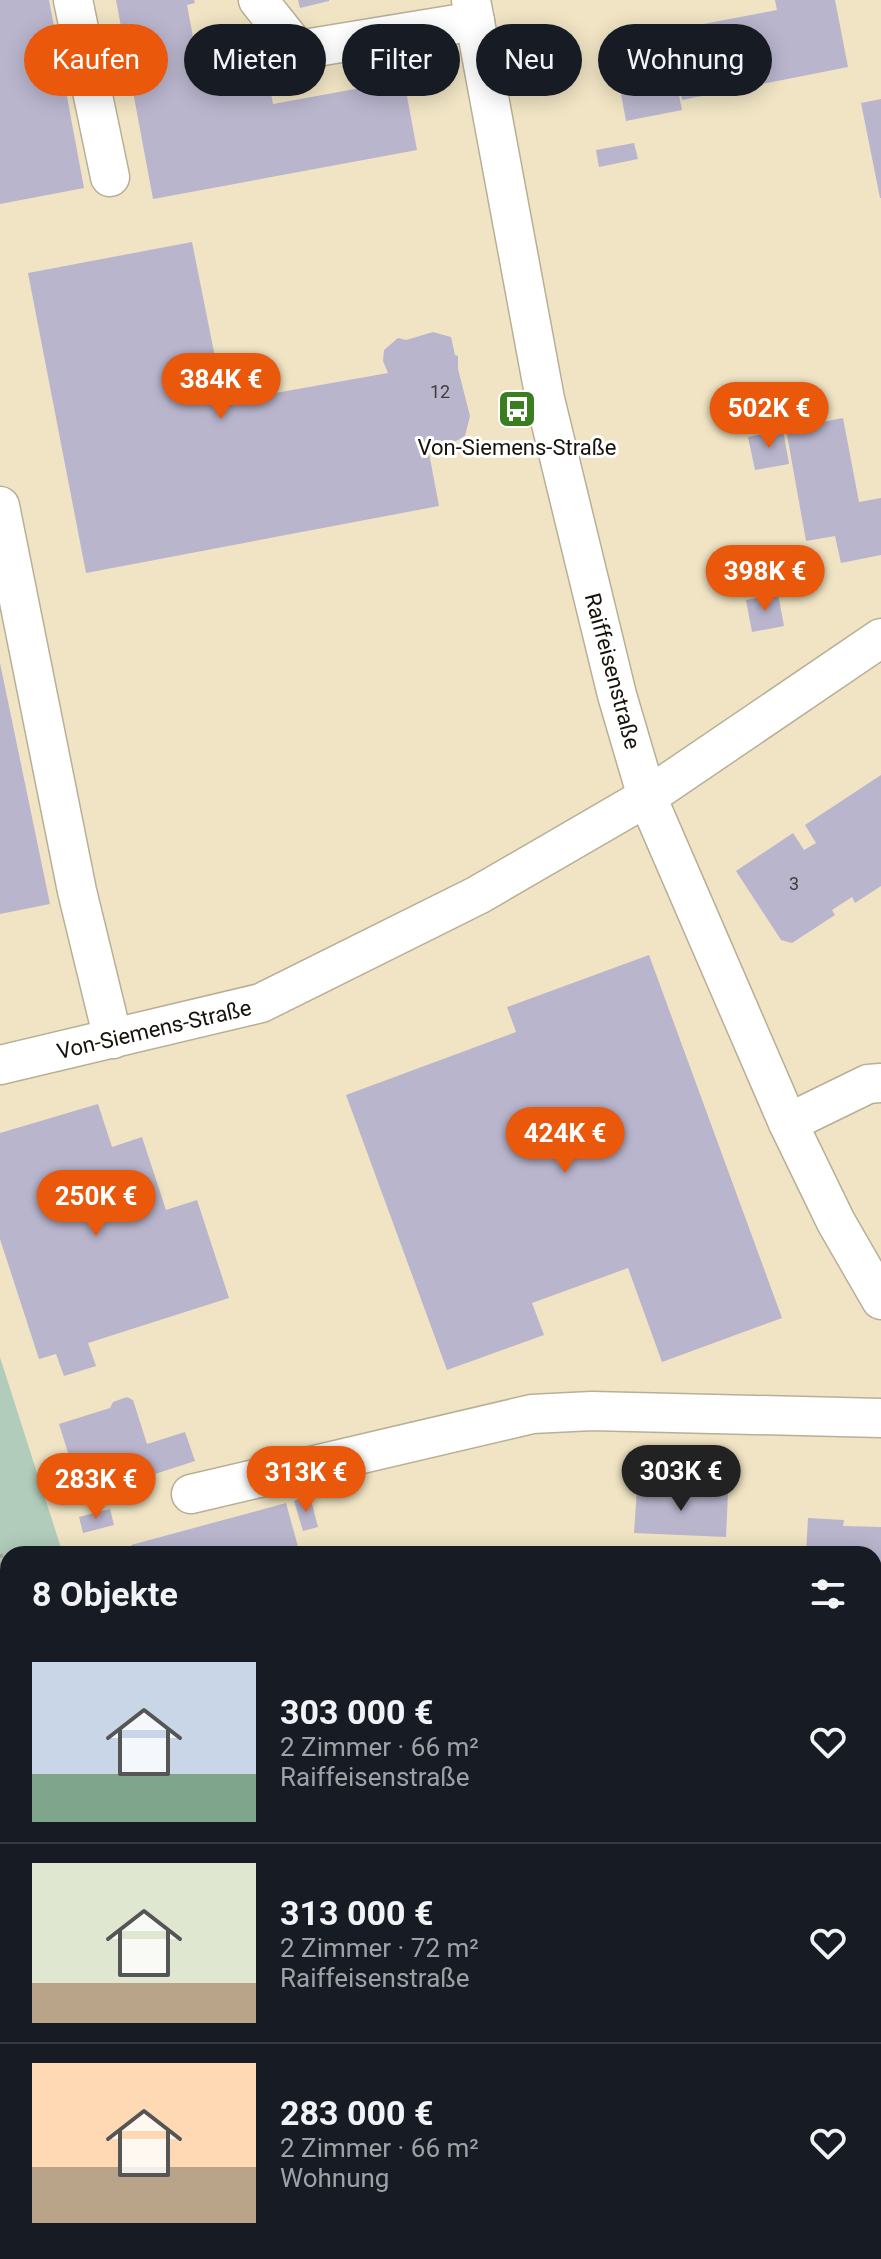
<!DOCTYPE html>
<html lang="de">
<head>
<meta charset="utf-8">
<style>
  body { margin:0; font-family:Roboto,sans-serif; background:#20242c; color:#f1f3f6; height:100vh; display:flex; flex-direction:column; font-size:30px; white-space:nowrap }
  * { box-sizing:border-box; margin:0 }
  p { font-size:26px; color:#9ea1a6 }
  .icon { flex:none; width:44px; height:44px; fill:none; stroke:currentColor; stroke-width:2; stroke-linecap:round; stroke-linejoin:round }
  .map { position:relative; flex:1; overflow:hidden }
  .drawer { position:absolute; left:0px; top:1546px; width:882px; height:714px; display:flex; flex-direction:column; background:#171b24; border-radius:24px 24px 0 0; box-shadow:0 4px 20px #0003 }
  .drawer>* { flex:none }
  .top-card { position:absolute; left:24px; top:24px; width:834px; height:72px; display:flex; gap:16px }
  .price { position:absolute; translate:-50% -68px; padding:0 18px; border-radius:28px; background:#ea580c; color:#fff; font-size:26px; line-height:52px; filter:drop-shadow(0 2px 4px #0008) }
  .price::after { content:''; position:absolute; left:50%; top:48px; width:24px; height:18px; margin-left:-12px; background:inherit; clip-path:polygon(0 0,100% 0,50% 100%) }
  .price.selected { background:#222; color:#fff }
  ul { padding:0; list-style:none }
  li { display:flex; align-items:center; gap:24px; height:200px; padding:0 32px }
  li+li { border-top:2px solid #363941 }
  li span { display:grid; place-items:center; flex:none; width:224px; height:160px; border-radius:0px; color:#555 }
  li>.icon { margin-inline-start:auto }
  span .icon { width:96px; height:96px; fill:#fffc; stroke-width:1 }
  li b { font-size:34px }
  h2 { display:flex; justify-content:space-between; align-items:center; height:96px; padding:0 32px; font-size:34px }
  .tag { padding:0 28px; border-radius:36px; background:#171b24; box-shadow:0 4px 20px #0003; font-size:28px; line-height:72px }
  .tag.selected { background:#ea580c; color:#fff }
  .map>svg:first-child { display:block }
  .built { fill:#f0e4c4 }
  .green { fill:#b1ccba }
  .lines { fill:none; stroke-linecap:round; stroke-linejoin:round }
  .stream { stroke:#7da5ba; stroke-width:11 }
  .building { fill:#b9b5cd }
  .minor-casing { stroke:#b8af97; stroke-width:41 }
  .path { stroke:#ada592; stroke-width:5; stroke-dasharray:4 4; stroke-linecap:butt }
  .minor { stroke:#fff; stroke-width:38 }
  .labels { text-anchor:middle; stroke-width:6; stroke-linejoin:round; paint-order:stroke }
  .number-label { font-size:18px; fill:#403c3c }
  .poi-label { font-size:22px; fill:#17130b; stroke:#fff }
  .street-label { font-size:22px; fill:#17130b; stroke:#fff }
</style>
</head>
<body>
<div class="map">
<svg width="881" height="2259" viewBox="0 0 881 2259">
  <rect width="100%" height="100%" fill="#f8eed6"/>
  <path class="built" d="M0,0H881V1886H874V1554H63L0,1357Z"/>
  <path class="green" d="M0,1357L63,1554H8V2252H874V1886H881V2259H0Z"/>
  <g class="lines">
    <g class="stream">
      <path d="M0,2007L8,2008"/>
      <path d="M874,2176L881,2174"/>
    </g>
  </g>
  <g class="building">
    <path d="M0,0H49L84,188L0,204Z"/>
    <path d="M116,0H194L195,3L187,5L198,63L263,51L273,104L404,80L417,150L153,199Z"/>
    <path d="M298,0H329V1L300,8Z"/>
    <path d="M775,0H835L848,67L682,100L671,39L698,25L777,10Z"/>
    <path d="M671,56L682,110L626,121L616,66Z"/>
    <path d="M881,99V198H880L861,103Z"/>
    <path d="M634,143L638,159L599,167L596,150Z"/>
    <path d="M192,242L224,402L388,373L383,361L384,350L398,338L406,340L433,332L451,337L455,355L458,356V369L470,416L465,436L454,442L442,441L435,452L429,453L439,506L86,573L28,273Z"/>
    <path d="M843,418L859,502L881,498V555L841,563L835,536L806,541L786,429Z"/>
    <path d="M783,430L789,464L755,470L748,437Z"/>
    <path d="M778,594L784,626L752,632L746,600Z"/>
    <path d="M0,663L50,904L0,914Z"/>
    <path d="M881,775V886L855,903L852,897L832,910L835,915L792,943L781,940L736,871L793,833L804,850L816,843L805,825Z"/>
    <path d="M649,955L782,1318L662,1362L628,1268L532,1303L544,1335L447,1370L346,1095L516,1032L507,1007Z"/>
    <path d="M98,1104L112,1147L142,1137L166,1210L197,1200L229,1298L88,1343L96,1366L64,1376L56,1354L39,1359L0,1239V1133Z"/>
    <path d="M127,1397L133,1400L147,1444L185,1432L195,1461L155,1474L153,1468L127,1476L129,1482L82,1497L59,1424L110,1408L113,1402Z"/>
    <path d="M637,1489L728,1493L726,1537L634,1533Z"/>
    <path d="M310,1496L318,1527L303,1531L294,1501Z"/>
    <path d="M286,1503L300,1554H134L131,1545Z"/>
    <path d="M110,1509L114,1525L83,1533L79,1517Z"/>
    <path d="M808,1518L844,1520L843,1526L881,1527V1696H874V1554H806Z"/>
  </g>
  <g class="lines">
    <defs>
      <g id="minor">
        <path d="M73,0L110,177"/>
        <path d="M258,0L298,50L475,21"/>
        <path d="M471,0L545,399L617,695L647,797L788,1123L836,1222L881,1300"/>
        <path d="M0,506L77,891L113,1039"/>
        <path d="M0,1065L261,1003L478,895L647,797L881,638"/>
        <path d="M788,1123L868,1084L881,1083"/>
        <path d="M191,1494L532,1414L592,1411L881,1418"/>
        <path d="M874,1742L881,1743"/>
      </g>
    </defs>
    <use href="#minor" class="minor-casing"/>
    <g class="path">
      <path d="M0,1554L8,1588"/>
      <path d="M0,1724L8,1715"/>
      <path d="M874,1867H881"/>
      <path d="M51,2259L54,2252"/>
    </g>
    <use href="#minor" class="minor"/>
  </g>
  <defs>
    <symbol id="bus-square" viewBox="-11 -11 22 22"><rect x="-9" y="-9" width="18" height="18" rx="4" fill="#3a7e20" stroke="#fff"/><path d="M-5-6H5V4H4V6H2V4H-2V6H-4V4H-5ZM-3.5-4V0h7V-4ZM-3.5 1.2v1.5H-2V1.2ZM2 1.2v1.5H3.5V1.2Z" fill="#fff"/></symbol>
  </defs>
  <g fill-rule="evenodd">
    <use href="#bus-square" x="495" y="387" width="44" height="44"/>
  </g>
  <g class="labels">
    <g class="number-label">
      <text x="440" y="398">12</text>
      <text x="794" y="890">3</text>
    </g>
    <g class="poi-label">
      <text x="517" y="455">Von-Siemens-Straße</text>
    </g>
    <g class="street-label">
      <text transform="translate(613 671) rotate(75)" y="8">Raiffeisenstraße</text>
      <text transform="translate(154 1029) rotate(-13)" y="8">Von-Siemens-Straße</text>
    </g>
  </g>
</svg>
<b class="price" style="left:221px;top:421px">384K €</b>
<b class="price" style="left:769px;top:450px">502K €</b>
<b class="price" style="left:765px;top:613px">398K €</b>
<b class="price" style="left:565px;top:1175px">424K €</b>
<b class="price" style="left:96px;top:1238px">250K €</b>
<b class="price selected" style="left:681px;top:1513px">303K €</b>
<b class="price" style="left:306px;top:1514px">313K €</b>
<b class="price" style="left:96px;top:1521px">283K €</b>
<div class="top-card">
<a class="tag selected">Kaufen</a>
<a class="tag">Mieten</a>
<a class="tag">Filter</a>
<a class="tag">Neu</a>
<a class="tag">Wohnung</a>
</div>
<section class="drawer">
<h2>8 Objekte<svg class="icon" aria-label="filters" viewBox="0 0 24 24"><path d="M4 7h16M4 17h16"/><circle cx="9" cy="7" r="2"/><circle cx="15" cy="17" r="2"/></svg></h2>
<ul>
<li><span style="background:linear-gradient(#c9d6e8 70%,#7fa58c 0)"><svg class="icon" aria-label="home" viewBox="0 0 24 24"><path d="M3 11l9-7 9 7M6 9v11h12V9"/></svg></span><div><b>303 000 €</b><p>2 Zimmer · 66 m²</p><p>Raiffeisenstraße</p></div><svg class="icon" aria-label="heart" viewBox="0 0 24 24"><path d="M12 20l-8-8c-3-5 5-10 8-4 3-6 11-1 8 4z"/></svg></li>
<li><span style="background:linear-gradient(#dfe7d0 75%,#b9a48a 0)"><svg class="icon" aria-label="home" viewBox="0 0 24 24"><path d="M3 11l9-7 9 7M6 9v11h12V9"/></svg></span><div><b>313 000 €</b><p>2 Zimmer · 72 m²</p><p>Raiffeisenstraße</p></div><svg class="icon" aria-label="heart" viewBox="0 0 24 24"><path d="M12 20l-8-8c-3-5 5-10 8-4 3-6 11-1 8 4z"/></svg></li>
<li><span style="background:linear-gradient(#ffd9b3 65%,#b9a48a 0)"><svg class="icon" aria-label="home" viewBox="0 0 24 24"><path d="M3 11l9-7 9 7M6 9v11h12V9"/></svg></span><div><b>283 000 €</b><p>2 Zimmer · 66 m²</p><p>Wohnung</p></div><svg class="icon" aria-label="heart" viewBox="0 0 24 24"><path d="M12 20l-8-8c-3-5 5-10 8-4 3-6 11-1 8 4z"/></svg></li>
</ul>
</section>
</div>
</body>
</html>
